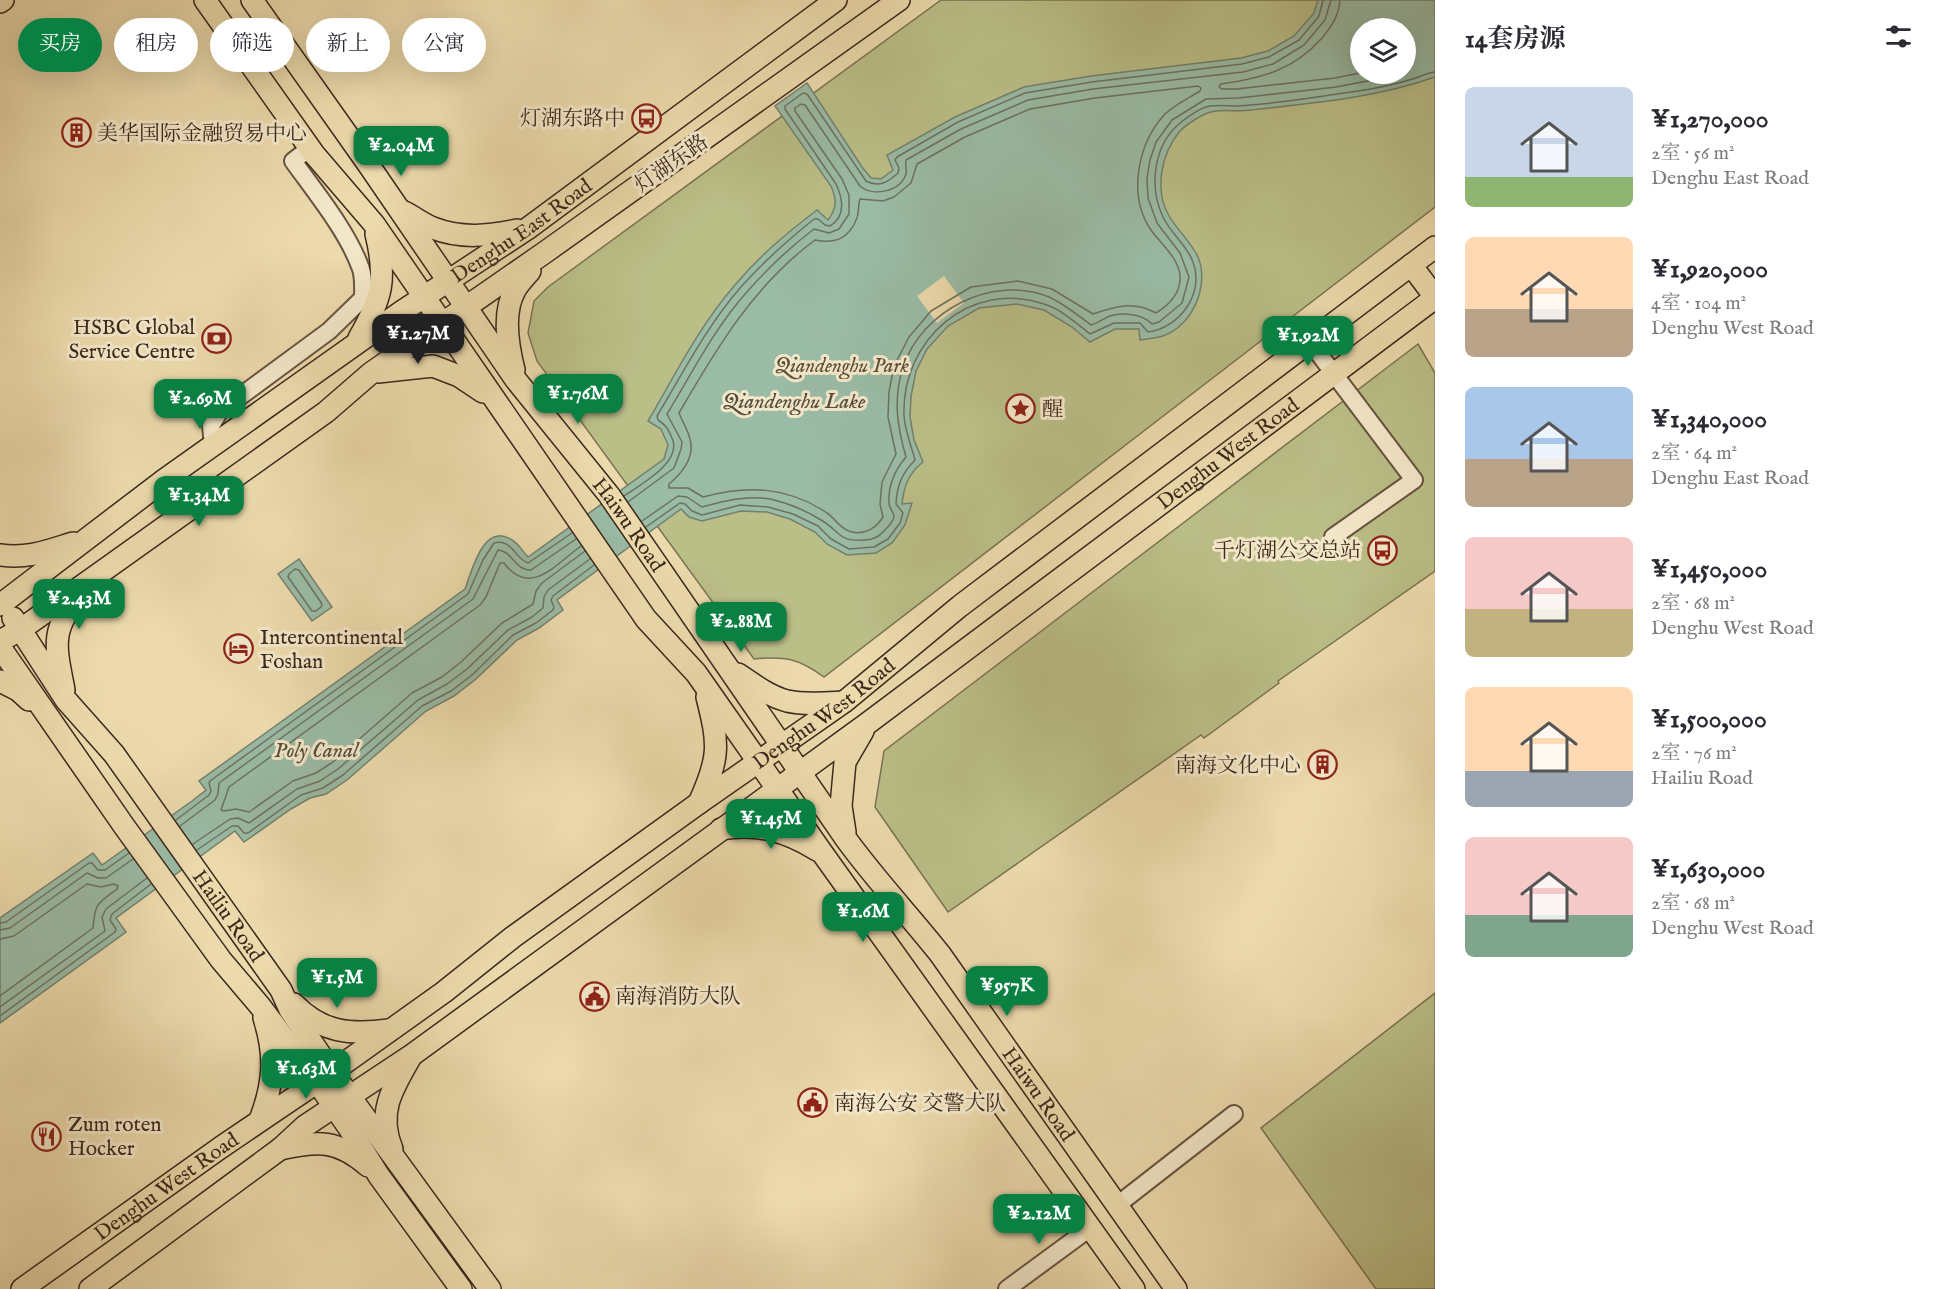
<!DOCTYPE html>
<html lang="zh">
<head>
<meta charset="utf-8">
<style>
  body { margin:0; font-family:"IM FELL English","Noto Serif SC",serif; background:#f7f7f7; color:#2b2b33; height:100vh; display:flex; flex-direction:column; font-size:22px; white-space:nowrap }
  * { box-sizing:border-box; margin:0 }
  p { font-size:20px; color:#7c7c81 }
  .icon { flex:none; width:33px; height:33px; fill:none; stroke:currentColor; stroke-width:2; stroke-linecap:round; stroke-linejoin:round }
  .map { position:relative; flex:1; overflow:hidden }
  .side { display:flex; flex-direction:column; background:#fff; width:510px }
  .side>* { flex:none }
  .banner { position:absolute; left:18px; top:18px; width:570px; height:54px; display:flex; gap:12px }
  .fabs { position:absolute; left:1350px; top:18px; display:grid; gap:12px }
  .fabs a { display:grid; place-items:center; width:66px; height:66px; border-radius:50%; background:#fff; box-shadow:0 6px 24px #0002; font-size:30px }
  .price { position:absolute; translate:-50% -51px; padding:0 14px; border-radius:12px; background:#0b8043; color:#fff; font-size:20px; line-height:39px; filter:drop-shadow(0 2px 3px #0008) }
  .price::after { content:''; position:absolute; left:50%; top:36px; width:18px; height:14px; margin-left:-9px; background:inherit; clip-path:polygon(0 0,100% 0,50% 100%) }
  .price.active { background:#222; color:#fff }
  ul { padding:0; list-style:none }
  li { display:flex; align-items:center; gap:18px; height:150px; padding:0 30px }
  li span { display:grid; place-items:center; flex:none; width:168px; height:120px; border-radius:9px; color:#555 }
  li>.icon { margin-inline-start:auto }
  span .icon { width:72px; height:72px; fill:#fffc; stroke-width:1 }
  li b { font-size:26px }
  h2 { display:flex; justify-content:space-between; align-items:center; height:72px; padding:0 30px; font-size:26px }
  .chip { padding:0 21px; border-radius:27px; background:#fff; box-shadow:0 6px 24px #0002; font-size:21px; line-height:54px }
  .chip.active { background:#0b8043; color:#fff }
  main { display:flex; flex:1; min-height:0 }
  .map>svg:first-child { display:block }
  .green { fill:#babe87; stroke:#7b7352; stroke-width:1.5; fill-rule:evenodd }
  .water { fill:#9abba5; stroke:#74806e; stroke-width:1.5; fill-rule:evenodd }
  .pier { fill:#ecdaac }
  .lines { fill:none; stroke-linecap:round; stroke-linejoin:round }
  .shore { stroke:#6b7260; stroke-width:1.5 }
  .minor-casing { stroke:#685440; stroke-width:20 }
  .major-casing { stroke:#3c281c; stroke-width:24 }
  .minor { stroke:#f3e7c9; stroke-width:16 }
  .major { stroke:#ecdaac; stroke-width:21 }
  .labels { text-anchor:middle; stroke-width:6; stroke-linejoin:round; paint-order:stroke }
  .poi-label { font-size:21px; fill:#3c281c; stroke:#f3e7c9; text-anchor:start }
  .street-label { font-size:21px; fill:#3c281c; stroke:#f3e7c9 }
  .park-label { font-size:21px; font-style:italic; fill:#5c4e37; stroke:#f3e7c9 }
  .water-label { font-size:22px; font-style:italic; fill:#544d3e; stroke:#f3e7c9 }
</style>
</head>
<body>
<main>
<div class="map">
<svg width="1435" height="1289" viewBox="0 0 1435 1289">
  <rect width="100%" height="100%" fill="#ecdaac"/>
  <filter id="stains"><feTurbulence type="fractalNoise" baseFrequency=".00333" numOctaves="4"/><feColorMatrix values="0 0 0 0 .2 0 0 0 0 .09 0 0 0 0 .02 0 0 0 .5 -.17"/></filter>
  <radialGradient id="worn" r=".72"><stop offset=".6" stop-color="#630" stop-opacity="0"/><stop offset="1" stop-color="#630" stop-opacity=".3"/></radialGradient>
  <g class="green">
    <path d="M941,0H1435V207L824,677C798,658 785,656 754,659L537,361L528,333L534,301L548,287ZM1360,28H1406V74H1360Z"/>
    <path d="M1418,344L1435,373V571L1278,681L1279,683L1204,738L1201,735L948,912L875,807L884,751Z"/>
    <path d="M1435,993V1289H1376L1261,1128Z"/>
  </g>
  <g class="water">
    <path d="M1318,0H1435V77C1376,98 1313,103 1251,110C1238,112 1223,109 1211,112C1202,114 1186,125 1180,131C1161,154 1154,190 1169,216C1178,231 1191,242 1198,257C1210,286 1192,326 1163,336C1156,338 1148,339 1140,340L1139,329H1115L1090,342L1072,327L1044,310L1017,304L979,308L948,326L927,349L916,371L911,396L910,417L914,440L923,462C908,474 904,486 902,504L912,503L905,525L892,543L876,553L847,555L827,544L815,532L790,519L767,512L741,511L702,521L689,517L681,509L557,600L563,610L539,628L517,640L476,679L454,696L426,711L347,780L326,794L310,798L291,809L244,842L235,831L116,918L126,932L0,1023V918L93,853L102,865L192,801L206,790L199,781L465,589C472,570 484,521 512,540C519,544 523,552 528,557L664,459L668,445L661,429L648,421C675,375 700,325 735,285C759,256 787,233 817,210L828,220C837,208 837,200 831,186L775,106L807,83L862,167L871,178L881,179L893,170L887,155L955,117L1024,87L1091,76L1241,58L1268,51L1294,36L1314,13ZM1360,28H1406V74H1360Z"/>
    <path d="M299,559L332,607L312,621L278,574Z"/>
  </g>
  <path class="pier" d="M944,276L964,303L937,323L917,296Z"/>
  <g class="lines">
    <g class="shore">
      <path d="M1340,0C1339,15 1332,26 1322,38C1294,70 1262,78 1221,84L1219,87L1222,89H1237L1335,78L1360,73"/>
      <path d="M1198,86L1201,88L1200,91C1189,98 1174,105 1165,114C1138,143 1127,195 1151,230C1160,243 1179,258 1180,276C1181,293 1169,305 1156,313C1134,301 1116,306 1093,314L1052,289L1018,281L971,287L931,311L909,337L894,366L889,392L888,417L896,454L882,482L880,504L883,517C877,527 866,535 852,532C841,530 835,518 827,513C787,486 747,485 703,497L688,488H669V484C682,473 695,457 690,439C688,430 682,421 679,413C716,349 754,285 815,240C835,244 849,239 857,218C859,212 858,205 860,199L883,201L894,197L911,183L917,164L965,137L1030,109L1095,98Z"/>
      <path d="M624,496C641,484 683,462 672,438C668,429 666,425 658,420L657,416C683,373 707,326 740,288C762,263 788,240 814,219H818L825,225L830,226C846,216 843,199 836,184L785,109V106L803,93L807,94L866,181C879,188 888,182 898,173L899,168L895,160L897,157L958,122L1025,93L1092,82L1242,64L1269,57L1299,40L1319,16L1323,0"/>
      <path d="M628,502L674,468L681,449L682,442L667,414C692,373 714,329 746,293C767,269 789,248 814,229L829,233L839,229L849,214V195L842,179L795,111V108L801,104L805,105L860,186C873,197 900,192 906,174C907,169 905,164 906,160L961,129L1028,100L1093,89L1243,72L1273,64L1304,45L1325,20L1331,0"/>
      <path d="M642,521L678,496L687,497L702,507C724,501 746,495 770,499C788,503 805,510 821,520C840,531 838,542 864,540C872,540 879,537 884,531C887,528 894,520 894,516C893,511 889,508 889,503C888,486 895,470 906,457C897,426 893,399 903,367C922,310 993,274 1049,297C1064,304 1078,315 1091,325C1098,323 1103,319 1110,316C1123,312 1143,314 1152,324L1159,322L1182,303L1189,277L1180,253L1157,223L1148,198L1147,178L1150,160L1156,142L1172,120L1206,99L1238,98L1336,87L1404,74"/>
      <path d="M646,527L680,503L685,504L692,511L702,515L740,505L768,507L793,514L818,526L831,539L849,549L874,547L888,539L900,523L903,513L896,504C897,485 902,473 915,460C911,445 905,431 904,416C901,340 970,279 1044,304C1061,309 1076,323 1090,334L1114,323H1140L1148,332C1179,328 1205,294 1193,262C1187,245 1171,234 1163,217C1149,188 1153,146 1179,124C1186,118 1201,107 1210,106C1219,105 1228,106 1237,106C1270,104 1305,99 1337,94C1361,91 1386,87 1409,80C1418,78 1426,73 1435,72"/>
      <path d="M581,546C556,564 530,598 504,563H500L486,597L480,605L229,787L221,810L224,811L236,809L249,812L293,781L316,773L333,762L412,693L442,677L461,662L502,623L533,604L536,591L542,583L585,551"/>
      <path d="M295,569L299,570L322,604L321,607L316,611H312L288,577L289,574Z"/>
      <path d="M176,820L209,795L211,791L209,783L210,781L468,594L483,560L494,543C512,538 515,559 528,563L572,533"/>
      <path d="M180,826L215,800L218,794L219,783L473,599L498,550C513,551 514,570 531,570L576,539"/>
      <path d="M193,844L230,819L238,818L249,823L297,789L320,781L338,769L418,700L447,684L467,669L508,630L532,617L543,608L544,597L548,590L590,559"/>
      <path d="M197,850L232,826H238L244,833H248L301,795L323,788L343,775L422,706L451,691L472,675L513,635L536,623L553,610L554,607L551,600L553,596L594,565"/>
      <path d="M0,923L6,922L89,863H92L98,870H105L129,853"/>
      <path d="M0,930L10,928L87,873L98,878H106L133,859"/>
      <path d="M0,939L14,936L87,884L101,887L114,884L118,886L117,889C97,904 95,903 93,928L0,996"/>
      <path d="M0,1007L105,931L102,917L106,909L147,878"/>
      <path d="M0,1016L115,932L116,929L110,920L112,914L151,884"/>
    </g>
    <defs>
      <g id="minor">
        <path d="M1310,342L1414,480L1333,537"/>
        <path d="M213,445L211,426L219,412L329,331L363,298C363,289 364,278 361,269C348,232 316,193 293,161L310,148"/>
        <path d="M1116,1206L1234,1114"/>
        <path d="M1007,1289L1090,1228"/>
      </g>
      <g id="major">
        <path d="M205,0L314,154L374,224L646,619L696,673L823,854L1134,1289"/>
        <path id="s1" d="M252,0L368,164L516,380L609,495L846,839C875,879 909,915 940,954L1176,1289"/>
        <path d="M0,2L3,0"/>
        <path d="M404,212C414,217 423,224 433,228C461,239 489,236 517,230"/>
        <path d="M1411,265L1435,297"/>
        <path d="M359,338C382,298 387,279 376,234"/>
        <path d="M514,370C508,346 502,313 515,290C519,283 525,277 530,271"/>
        <path d="M378,372L433,366L459,376L483,392"/>
        <path d="M0,555C28,559 47,551 73,543"/>
        <path id="s2" d="M0,605L164,480L401,312L527,229L836,0"/>
        <path id="s3" d="M13,618L66,700L114,754L281,990L290,1010L332,1072L490,1289"/>
        <path d="M0,641L20,630L326,412L371,373L544,253L899,0"/>
        <path d="M0,647L124,826L221,960L260,1006L317,1082L349,1128L379,1176L461,1289"/>
        <path d="M738,674C753,684 768,696 787,701C805,705 825,703 843,702"/>
        <path d="M0,681L18,690L29,700"/>
        <path d="M64,690C56,648 49,629 81,595"/>
        <path d="M699,803C720,757 719,745 707,697"/>
        <path d="M721,829C758,823 786,831 817,850"/>
        <path d="M845,832L841,806L845,762L863,731"/>
        <path d="M294,1004C322,1033 351,1035 389,1030"/>
        <path d="M260,1120C274,1083 276,1056 264,1018"/>
        <path d="M280,1149C318,1141 337,1139 368,1166"/>
        <path d="M392,1149C377,1113 392,1089 410,1058"/>
        <path id="s4" d="M22,1289L220,1148L332,1072L444,992L513,937L699,803L844,702L960,606L1435,247"/>
        <path id="s5" d="M90,1289L280,1149L305,1126L412,1055L868,723L1435,298"/>
      </g>
    </defs>
    <use href="#minor" class="minor-casing"/>
    <use href="#major" class="major-casing"/>
    <use href="#minor" class="minor"/>
    <use href="#major" class="major"/>
  </g>
  <defs>
    <symbol id="bus-ring" viewBox="-11 -11 22 22"><circle r="9.5" fill="#f3e7c9" stroke="#8f2418" stroke-width="1.5"/><path d="M-5-6H5V4H4V6H2V4H-2V6H-4V4H-5ZM-3.5-4V0h7V-4ZM-3.5 1.2v1.5H-2V1.2ZM2 1.2v1.5H3.5V1.2Z" fill="#8f2418"/></symbol>
    <symbol id="building-ring" viewBox="-11 -11 22 22"><circle r="9.5" fill="#f3e7c9" stroke="#8f2418" stroke-width="1.5"/><path d="M-4-6H4V6H1V3H-1V6H-4ZM-2.5-4.3h1.7v1.8h-1.7ZM.8-4.3h1.7v1.8H.8ZM-2.5-1h1.7V.8h-1.7ZM.8-1h1.7V.8H.8Z" fill="#8f2418"/></symbol>
    <symbol id="bank-ring" viewBox="-11 -11 22 22"><circle r="9.5" fill="#f3e7c9" stroke="#8f2418" stroke-width="1.5"/><path d="M-6-4H6V4H-6ZM0-2.3a2.3 2.3 0 1 0 0 4.6a2.3 2.3 0 1 0 0-4.6Z" fill="#8f2418"/></symbol>
    <symbol id="sight-ring" viewBox="-11 -11 22 22"><circle r="9.5" fill="#f3e7c9" stroke="#8f2418" stroke-width="1.5"/><path d="M0-6L1.8-2.2L6-1.7L2.9 1.2L3.7 5.4L0 3.3L-3.7 5.4L-2.9 1.2L-6-1.7L-1.8-2.2Z" fill="#8f2418"/></symbol>
    <symbol id="hotel-ring" viewBox="-11 -11 22 22"><circle r="9.5" fill="#f3e7c9" stroke="#8f2418" stroke-width="1.5"/><path d="M-6-4.5h1.5V1H6V5H4.5V3h-9V5H-6ZM-4 0a1.8 1.8 0 1 1 3.6 0ZM.5 0V-2.5h3Q6-2.5 6 0Z" fill="#8f2418"/></symbol>
    <symbol id="civic-ring" viewBox="-11 -11 22 22"><circle r="9.5" fill="#f3e7c9" stroke="#8f2418" stroke-width="1.5"/><path d="M-.6-6.5H3V-4.5H.6V-3L4-1V1h2V6H-6V1h2V-1L-.6-3ZM-1.2 2.5V6h2.4V2.5Z" fill="#8f2418"/></symbol>
    <symbol id="restaurant-ring" viewBox="-11 -11 22 22"><circle r="9.5" fill="#f3e7c9" stroke="#8f2418" stroke-width="1.5"/><path d="M-5-6h1v4h1v-4h1v4h1v-4h1v5L-1.5 .5V6h-2V.5L-5-1ZM5-6V6H3V1.5H1.5Q1.5-4 5-6Z" fill="#8f2418"/></symbol>
  </defs>
  <g fill-rule="evenodd">
    <use href="#bus-ring" x="630" y="102" width="33" height="33"/>
    <use href="#building-ring" x="60" y="116" width="33" height="33"/>
    <use href="#bank-ring" x="200" y="322" width="33" height="33"/>
    <use href="#sight-ring" x="1004" y="392" width="33" height="33"/>
    <use href="#bus-ring" x="1366" y="534" width="33" height="33"/>
    <use href="#hotel-ring" x="222" y="632" width="33" height="33"/>
    <use href="#building-ring" x="1306" y="748" width="33" height="33"/>
    <use href="#civic-ring" x="578" y="980" width="33" height="33"/>
    <use href="#civic-ring" x="796" y="1086" width="33" height="33"/>
    <use href="#restaurant-ring" x="30" y="1120" width="33" height="33"/>
  </g>
  <g class="labels">
    <g class="poi-label">
      <text x="625" y="125" text-anchor="end">灯湖东路中</text>
      <text x="97" y="140">美华国际金融贸易中心</text>
      <text x="195" y="334" text-anchor="end">HSBC Global<tspan x="195" dy="24">Service Centre</tspan></text>
      <text x="1042" y="416">醒</text>
      <text x="1361" y="557" text-anchor="end">千灯湖公交总站</text>
      <text x="260" y="644">Intercontinental<tspan x="260" dy="24">Foshan</tspan></text>
      <text x="1301" y="772" text-anchor="end">南海文化中心</text>
      <text x="615" y="1003">南海消防大队</text>
      <text x="834" y="1110">南海公安 交警大队</text>
      <text x="68" y="1131">Zum roten<tspan x="68" dy="24">Hocker</tspan></text>
    </g>
    <g class="street-label">
      <text transform="translate(671 163) rotate(-35)" y="7">灯湖东路</text>
      <text dy="7" stroke="none"><textPath href="#s2" startOffset="642">Denghu East Road</textPath></text>
      <text dy="7" stroke="none"><textPath href="#s5" startOffset="1412">Denghu West Road</textPath></text>
      <text dy="7" stroke="none"><textPath href="#s1" startOffset="646">Haiwu Road</textPath></text>
      <text dy="7" stroke="none"><textPath href="#s4" startOffset="987">Denghu West Road</textPath></text>
      <text dy="7" stroke="none"><textPath href="#s3" startOffset="368">Hailiu Road</textPath></text>
      <text dy="7" stroke="none"><textPath href="#s1" startOffset="1348">Haiwu Road</textPath></text>
      <text dy="7" stroke="none"><textPath href="#s4" startOffset="177">Denghu West Road</textPath></text>
    </g>
    <g class="park-label">
      <text x="842" y="372">Qiandenghu Park</text>
    </g>
    <g class="water-label">
      <text x="794" y="408">Qiandenghu Lake</text>
      <text x="316" y="757">Poly Canal</text>
    </g>
  </g>
  <rect width="100%" height="100%" filter="url(#stains)"/>
  <rect width="100%" height="100%" fill="url(#worn)"/>
</svg>
<div class="fabs">
<a><svg class="icon" aria-label="layers" viewBox="0 0 24 24"><path d="M12 4l9 5-9 5-9-5zM3 14l9 5 9-5"/></svg></a>
</div>
<b class="price" style="left:401px;top:177px">¥2.04M</b>
<b class="price active" style="left:418px;top:365px">¥1.27M</b>
<b class="price" style="left:1308px;top:367px">¥1.92M</b>
<b class="price" style="left:578px;top:425px">¥1.76M</b>
<b class="price" style="left:200px;top:430px">¥2.69M</b>
<b class="price" style="left:199px;top:527px">¥1.34M</b>
<b class="price" style="left:79px;top:630px">¥2.43M</b>
<b class="price" style="left:741px;top:653px">¥2.88M</b>
<b class="price" style="left:771px;top:850px">¥1.45M</b>
<b class="price" style="left:863px;top:943px">¥1.6M</b>
<b class="price" style="left:337px;top:1009px">¥1.5M</b>
<b class="price" style="left:1007px;top:1017px">¥957K</b>
<b class="price" style="left:306px;top:1100px">¥1.63M</b>
<b class="price" style="left:1039px;top:1245px">¥2.12M</b>
<div class="banner">
<a class="chip active">买房</a>
<a class="chip">租房</a>
<a class="chip">筛选</a>
<a class="chip">新上</a>
<a class="chip">公寓</a>
</div>
</div>
<section class="side">
<h2>14套房源<svg class="icon" aria-label="filters" viewBox="0 0 24 24"><path d="M4 7h16M4 17h16"/><circle cx="9" cy="7" r="2"/><circle cx="15" cy="17" r="2"/></svg></h2>
<ul>
<li><span style="background:linear-gradient(#c9d6e8 75%,#8fb573 0)"><svg class="icon" aria-label="home" viewBox="0 0 24 24"><path d="M3 11l9-7 9 7M6 9v11h12V9"/></svg></span><div><b>¥1,270,000</b><p>2室 · 56 m²</p><p>Denghu East Road</p></div></li>
<li><span style="background:linear-gradient(#ffd9b3 60%,#b9a48a 0)"><svg class="icon" aria-label="home" viewBox="0 0 24 24"><path d="M3 11l9-7 9 7M6 9v11h12V9"/></svg></span><div><b>¥1,920,000</b><p>4室 · 104 m²</p><p>Denghu West Road</p></div></li>
<li><span style="background:linear-gradient(#a9c7e8 60%,#b9a48a 0)"><svg class="icon" aria-label="home" viewBox="0 0 24 24"><path d="M3 11l9-7 9 7M6 9v11h12V9"/></svg></span><div><b>¥1,340,000</b><p>2室 · 64 m²</p><p>Denghu East Road</p></div></li>
<li><span style="background:linear-gradient(#f6c9c9 60%,#c2b280 0)"><svg class="icon" aria-label="home" viewBox="0 0 24 24"><path d="M3 11l9-7 9 7M6 9v11h12V9"/></svg></span><div><b>¥1,450,000</b><p>2室 · 68 m²</p><p>Denghu West Road</p></div></li>
<li><span style="background:linear-gradient(#ffd9b3 70%,#9aa5b1 0)"><svg class="icon" aria-label="home" viewBox="0 0 24 24"><path d="M3 11l9-7 9 7M6 9v11h12V9"/></svg></span><div><b>¥1,500,000</b><p>2室 · 76 m²</p><p>Hailiu Road</p></div></li>
<li><span style="background:linear-gradient(#f6c9c9 65%,#7fa58c 0)"><svg class="icon" aria-label="home" viewBox="0 0 24 24"><path d="M3 11l9-7 9 7M6 9v11h12V9"/></svg></span><div><b>¥1,630,000</b><p>2室 · 68 m²</p><p>Denghu West Road</p></div></li>
</ul>
</section>
</main>
</body>
</html>
